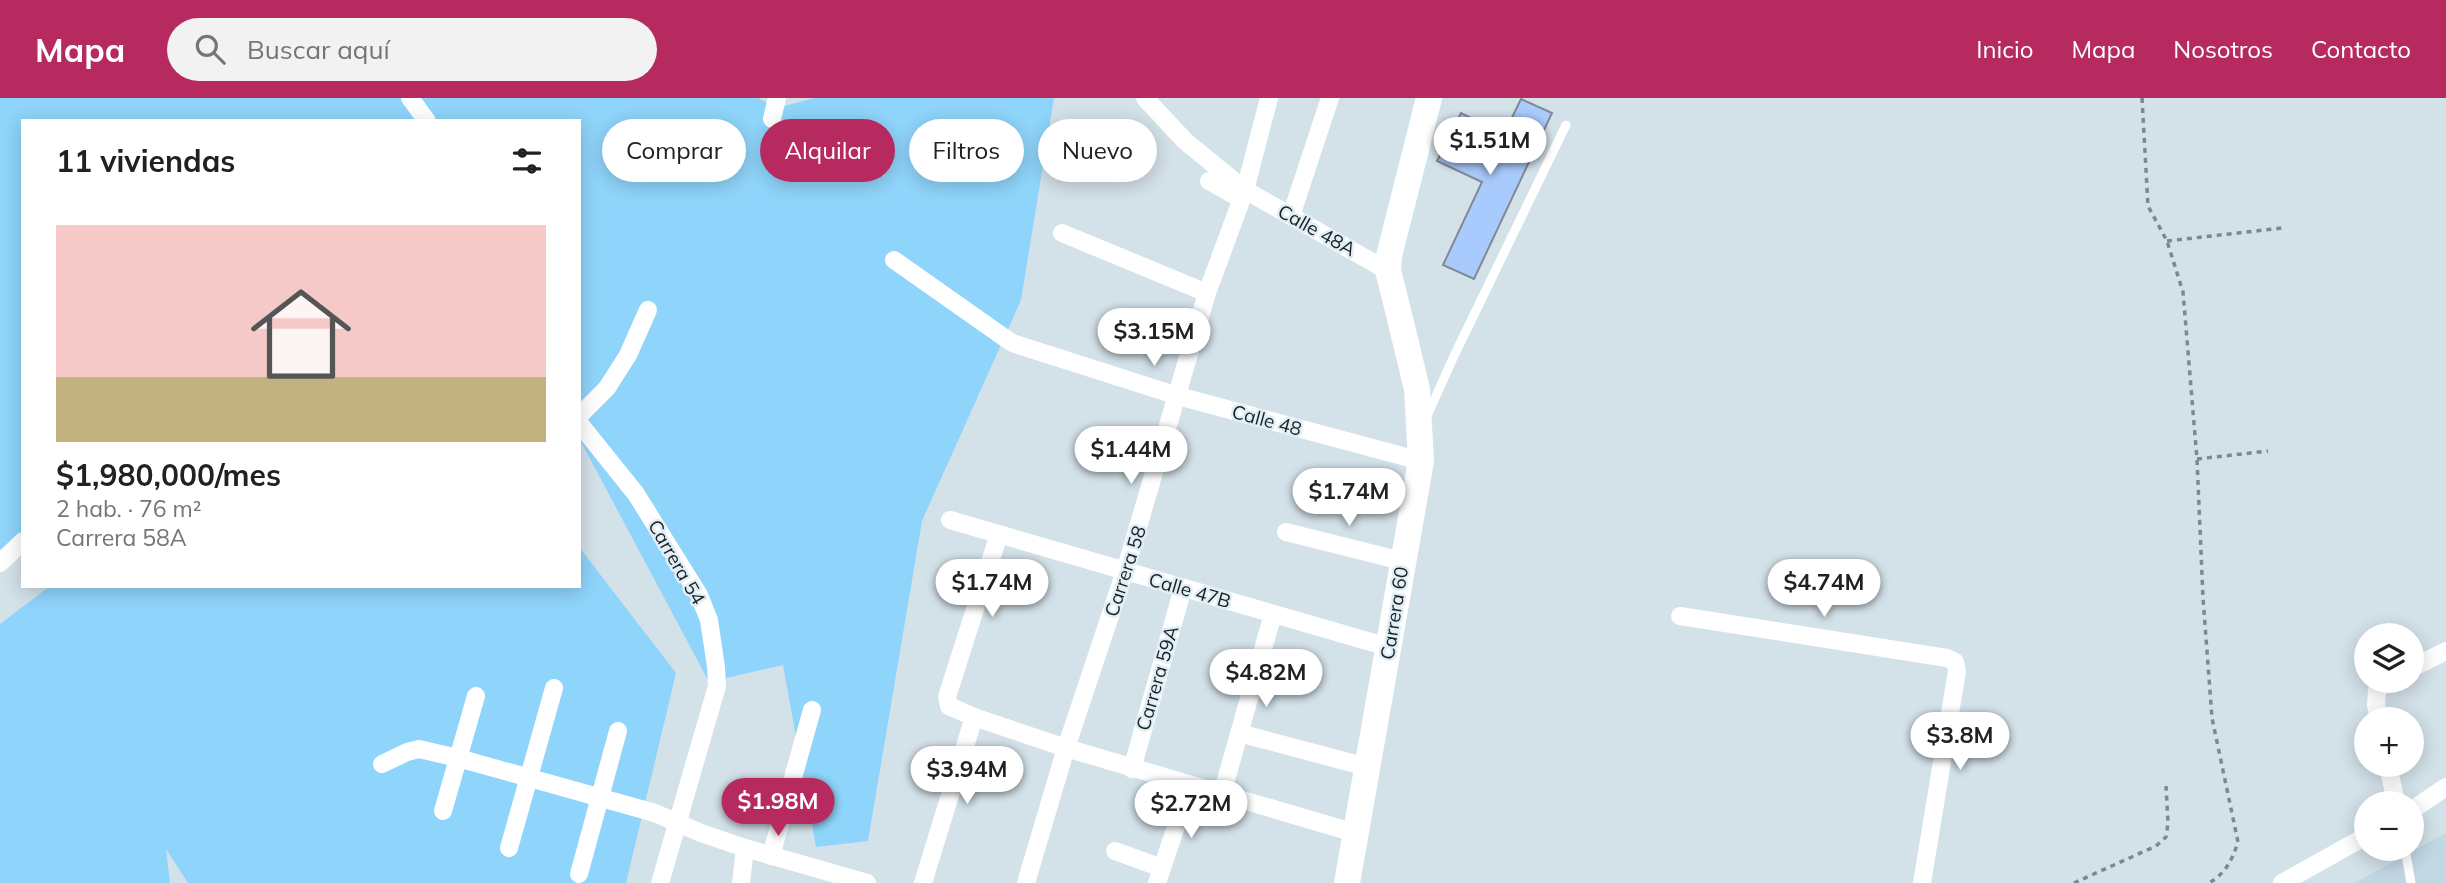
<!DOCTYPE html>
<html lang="es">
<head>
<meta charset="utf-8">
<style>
  body { margin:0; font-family:Mulish,sans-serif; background:#f2f2f2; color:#202124; height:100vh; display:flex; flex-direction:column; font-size:26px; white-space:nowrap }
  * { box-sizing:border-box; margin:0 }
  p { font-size:23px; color:#757577 }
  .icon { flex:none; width:38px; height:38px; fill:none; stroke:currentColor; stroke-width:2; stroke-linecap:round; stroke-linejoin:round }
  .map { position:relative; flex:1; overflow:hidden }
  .side { position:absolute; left:21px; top:21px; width:560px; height:469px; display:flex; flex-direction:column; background:#fff; border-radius:0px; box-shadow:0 4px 18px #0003 }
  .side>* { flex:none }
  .hud { position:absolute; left:602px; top:21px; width:665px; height:63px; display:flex; gap:14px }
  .fabs { position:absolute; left:2354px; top:525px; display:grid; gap:14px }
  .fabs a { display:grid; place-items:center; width:70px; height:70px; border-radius:50%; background:#fff; box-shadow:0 4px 18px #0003; font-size:35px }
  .price { position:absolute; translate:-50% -60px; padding:0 16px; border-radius:24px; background:#fff; color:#222; font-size:23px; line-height:46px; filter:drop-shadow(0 2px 4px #0008) }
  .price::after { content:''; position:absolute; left:50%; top:42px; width:21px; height:16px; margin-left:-10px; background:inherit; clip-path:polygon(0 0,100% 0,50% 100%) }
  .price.active { background:#b62a60; color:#fff }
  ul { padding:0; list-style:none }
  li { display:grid; align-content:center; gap:14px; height:371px; padding:0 35px }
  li+li { border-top:2px solid #e0e0e0 }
  li span { display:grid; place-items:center; height:217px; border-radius:0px; color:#555 }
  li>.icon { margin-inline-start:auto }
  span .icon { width:126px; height:126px; fill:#fffc; stroke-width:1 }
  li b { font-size:30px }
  h2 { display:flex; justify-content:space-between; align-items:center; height:84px; padding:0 35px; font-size:30px }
  .tag { padding:0 24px; border-radius:32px; background:#fff; box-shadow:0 4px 18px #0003; font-size:24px; line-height:63px }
  .tag.active { background:#b62a60; color:#fff }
  header { display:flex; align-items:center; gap:42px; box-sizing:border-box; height:98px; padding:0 35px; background:#b62a60; color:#fff }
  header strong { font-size:33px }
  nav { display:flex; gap:38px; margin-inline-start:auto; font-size:24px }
  .search { width:490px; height:63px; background:#f2f2f2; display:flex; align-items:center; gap:18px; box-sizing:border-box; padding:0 24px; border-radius:38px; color:#757577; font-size:26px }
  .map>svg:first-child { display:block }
  .built { fill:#c2d7e4 }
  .green { fill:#8fd4fa }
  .building { fill:#a9cafd; stroke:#828994; stroke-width:2 }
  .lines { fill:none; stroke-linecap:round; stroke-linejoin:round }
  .path { stroke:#7e888e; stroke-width:3.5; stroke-dasharray:5 5; stroke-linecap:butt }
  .lane { stroke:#fff; stroke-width:9 }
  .street { stroke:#fff; stroke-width:18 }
  .secondary { stroke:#fff; stroke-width:26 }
  .labels { text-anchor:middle; stroke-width:5; stroke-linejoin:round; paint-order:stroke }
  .street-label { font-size:19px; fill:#1a1f22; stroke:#e0eef6 }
</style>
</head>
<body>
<header>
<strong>Mapa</strong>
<div class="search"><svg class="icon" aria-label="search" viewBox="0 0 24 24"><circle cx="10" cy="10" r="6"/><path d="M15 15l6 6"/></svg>Buscar aquí</div>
<nav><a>Inicio</a><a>Mapa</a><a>Nosotros</a><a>Contacto</a></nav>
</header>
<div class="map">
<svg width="2446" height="785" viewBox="0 0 2446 785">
  <rect width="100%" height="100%" fill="#d3e1e9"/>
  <path class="built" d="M2446,735V785H2354Z"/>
  <g class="green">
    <path d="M0,0H758L777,10L814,0H1054L1021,202L922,423L868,743L816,749L783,567L709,584L579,340V23H23V441L0,461Z"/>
    <path d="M579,449L676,575L626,785H188L166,751L170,785H0V526L50,488H579Z"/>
  </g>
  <path class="building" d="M1521,1L1552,15L1474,181L1443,167L1482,84L1437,63L1461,15L1504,36Z"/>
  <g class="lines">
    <g class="path">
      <path d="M2142,0L2148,108L2167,143L2183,194L2197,361L2203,500L2212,620L2238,744C2232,762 2226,775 2209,785"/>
      <path d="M2167,143L2282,130"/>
      <path d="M2197,361L2268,353"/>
      <path d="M2074,785L2156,748L2166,739L2168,725L2166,688"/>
    </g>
    <g class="lane">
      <path d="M1427,318L1453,260L1566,27"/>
      <path d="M2405,751L2411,785"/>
    </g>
    <g class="street">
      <path d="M410,0L427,23"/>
      <path d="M1145,0L1185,43L1245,92L1388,173"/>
      <path d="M772,21L777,0"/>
      <path d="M1209,83L1241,101"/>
      <path d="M1291,118L1330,0"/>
      <path d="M1062,135L1207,195"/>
      <path d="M894,162L1012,245L1178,298L1421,363"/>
      <path d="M579,318L607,290L628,257L648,212"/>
      <path d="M579,325L636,396L699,497L709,522L716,569L717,588L660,785"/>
      <path d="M950,422L1388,549"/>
      <path d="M1286,434L1402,463"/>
      <path d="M999,436L947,599L949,608L974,619L1066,650L1355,735"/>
      <path d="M0,465L23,443"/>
      <path d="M1680,518L1947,560L1955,564L1957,573L1922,785"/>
      <path d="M2412,570L2446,553"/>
      <path d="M2379,621L2376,607L2377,592L2387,583"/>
      <path d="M1239,635L1367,669"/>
      <path d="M382,666L407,654L419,651L458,660L655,715L701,735L745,750L867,785"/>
      <path d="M2388,667L2396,705"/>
      <path d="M1132,671L1183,490"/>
      <path d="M1222,696L1273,516"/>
      <path d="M2412,712L2446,689"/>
      <path d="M443,713L476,598"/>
      <path d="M509,750L554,590"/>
      <path d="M1115,753L1162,770"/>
      <path d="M771,758L812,612"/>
      <path d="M579,776L618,633"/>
      <path d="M741,785L745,750"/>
      <path d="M923,785L974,619"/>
      <path d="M1026,785L1066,650L1125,473L1207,195L1245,92L1269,0"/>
      <path d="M1157,785L1190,687"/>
      <path d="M2282,785L2366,738"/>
    </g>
    <path class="secondary" d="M1347,785L1421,363L1417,291L1393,192L1388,173L1389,158L1429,0"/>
  </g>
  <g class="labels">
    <g class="street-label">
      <text transform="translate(1317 132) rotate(29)" y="7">Calle 48A</text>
      <text transform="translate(1267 322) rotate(15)" y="7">Calle 48</text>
      <text transform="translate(677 464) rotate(60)" y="7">Carrera 54</text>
      <text transform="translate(1125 473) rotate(-72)" y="7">Carrera 58</text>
      <text transform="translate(1190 492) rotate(16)" y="7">Calle 47B</text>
      <text transform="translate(1394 515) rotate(-81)" y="7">Carrera 60</text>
      <text transform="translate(1157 580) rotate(-74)" y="7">Carrera 59A</text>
    </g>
  </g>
</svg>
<div class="fabs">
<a><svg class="icon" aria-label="layers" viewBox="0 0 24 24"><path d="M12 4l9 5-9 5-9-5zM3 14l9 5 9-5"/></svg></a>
<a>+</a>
<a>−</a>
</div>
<b class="price" style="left:1490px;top:79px">$1.51M</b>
<b class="price" style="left:1154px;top:270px">$3.15M</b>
<b class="price" style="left:1131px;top:388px">$1.44M</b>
<b class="price" style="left:1349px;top:430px">$1.74M</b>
<b class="price" style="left:992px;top:521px">$1.74M</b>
<b class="price" style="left:1824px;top:521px">$4.74M</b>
<b class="price" style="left:1266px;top:611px">$4.82M</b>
<b class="price" style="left:1960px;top:674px">$3.8M</b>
<b class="price" style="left:967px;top:708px">$3.94M</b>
<b class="price active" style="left:778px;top:740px">$1.98M</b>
<b class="price" style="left:1191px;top:742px">$2.72M</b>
<div class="hud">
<a class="tag">Comprar</a>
<a class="tag active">Alquilar</a>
<a class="tag">Filtros</a>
<a class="tag">Nuevo</a>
</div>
<section class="side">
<h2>11 viviendas<svg class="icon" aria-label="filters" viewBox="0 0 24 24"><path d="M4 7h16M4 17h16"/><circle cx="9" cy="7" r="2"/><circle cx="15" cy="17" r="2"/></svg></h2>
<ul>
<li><span style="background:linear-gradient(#f6c9c9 70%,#c2b280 0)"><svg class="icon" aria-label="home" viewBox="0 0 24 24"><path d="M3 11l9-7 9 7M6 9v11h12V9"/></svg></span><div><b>$1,980,000/mes</b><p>2 hab. · 76 m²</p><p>Carrera 58A</p></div></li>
</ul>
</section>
</div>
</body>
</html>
